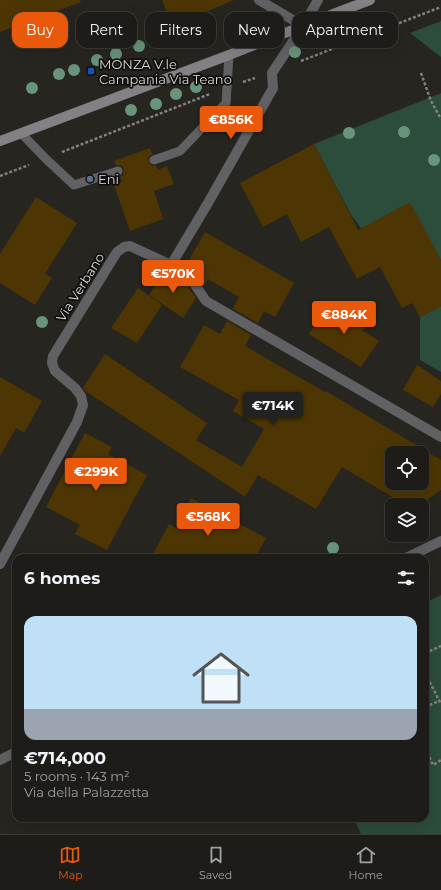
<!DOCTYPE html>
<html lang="en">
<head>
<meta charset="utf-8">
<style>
  body { margin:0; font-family:Montserrat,sans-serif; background:#2a2925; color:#f1f3f6; height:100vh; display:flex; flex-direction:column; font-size:15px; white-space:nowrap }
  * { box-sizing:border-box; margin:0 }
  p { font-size:13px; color:#a0a1a2 }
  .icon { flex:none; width:22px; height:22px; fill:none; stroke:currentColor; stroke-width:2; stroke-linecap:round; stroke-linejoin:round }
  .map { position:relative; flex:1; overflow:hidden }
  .panel { position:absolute; left:12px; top:554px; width:417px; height:268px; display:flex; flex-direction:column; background:#1d1c18; border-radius:12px; box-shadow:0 4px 16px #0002,0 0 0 1px #3b3a37 }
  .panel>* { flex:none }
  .banner { position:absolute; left:12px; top:12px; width:417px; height:36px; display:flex; gap:8px }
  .buttons { position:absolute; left:385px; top:446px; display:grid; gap:8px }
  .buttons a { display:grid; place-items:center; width:44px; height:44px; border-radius:8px; background:#1d1c18; box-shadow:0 4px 16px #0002,0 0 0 1px #3b3a37; font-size:20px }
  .price { position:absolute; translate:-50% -34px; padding:0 9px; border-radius:4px; background:#ea580c; color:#fff; font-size:13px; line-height:26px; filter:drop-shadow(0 1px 2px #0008) }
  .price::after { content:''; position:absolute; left:50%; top:24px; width:12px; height:9px; margin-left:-6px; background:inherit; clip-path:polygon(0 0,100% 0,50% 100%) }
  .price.current { background:#222; color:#fff }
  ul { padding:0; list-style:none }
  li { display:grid; align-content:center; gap:8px; height:212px; padding:0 12px }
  li span { display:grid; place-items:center; height:124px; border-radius:12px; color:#555 }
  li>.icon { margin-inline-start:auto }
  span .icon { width:72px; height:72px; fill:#fffc; stroke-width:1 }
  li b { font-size:17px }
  h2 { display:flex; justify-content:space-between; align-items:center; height:48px; padding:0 12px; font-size:17px }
  .chip { padding:0 14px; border-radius:12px; background:#1d1c18; box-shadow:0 4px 16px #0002,0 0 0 1px #3b3a37; font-size:14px; line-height:36px }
  .chip.current { background:#ea580c; color:#fff }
  .tabs { display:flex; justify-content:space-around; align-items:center; height:56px; border-top:1px solid #3b3a37; background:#1d1c18; font-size:11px; color:#a0a1a2 }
  .tabs a { display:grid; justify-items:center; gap:2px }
  .tabs .current { color:#ea580c }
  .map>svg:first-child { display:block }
  .green { fill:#2c4c3c }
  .building { fill:#4d3604; fill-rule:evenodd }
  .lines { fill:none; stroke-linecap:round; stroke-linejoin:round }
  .path { stroke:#83827e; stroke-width:2.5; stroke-dasharray:3 2; stroke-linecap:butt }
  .lane { stroke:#616062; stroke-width:9 }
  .street { stroke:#616062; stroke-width:10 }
  .secondary { stroke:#838184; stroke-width:10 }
  .tree { fill:#67947a }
  .transit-dot { fill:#1a4fb4; stroke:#0f0e0c; stroke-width:1.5 }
  .service-dot { fill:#5c6f8a; stroke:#0f0e0c; stroke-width:1.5 }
  .labels { text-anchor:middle; stroke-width:3.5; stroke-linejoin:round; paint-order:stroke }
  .poi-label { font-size:13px; fill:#dcdbd8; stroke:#0f0e0c; text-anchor:start }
  .street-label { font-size:13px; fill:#dcdbd8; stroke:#0f0e0c }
</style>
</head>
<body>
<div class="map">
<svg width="441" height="834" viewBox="0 0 441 834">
  <rect width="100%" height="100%" fill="#272520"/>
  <g class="green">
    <path d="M441,21V57L410,33Z"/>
    <path d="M441,93V260L361,228L351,215L314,144Z"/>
    <path d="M441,306V372L420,360V317Z"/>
    <path d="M441,595V834H361L354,818H425V603Z"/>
  </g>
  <g class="building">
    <path d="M0,0H80L81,2L0,32Z"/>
    <path d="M162,0H234L172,26Z"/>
    <path d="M314,144L358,230L410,202L441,260V306L420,317L412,303L402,308L380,267L357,279L329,227L301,242L287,214L263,227L240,183Z"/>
    <path d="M150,148L152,154L148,158L149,162L152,166H156L158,170L167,166L174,184L154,191L163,219L130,231L114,185L122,182L120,177L123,175L124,170L122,166L119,165H116L114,161Z"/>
    <path d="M36,197L77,223L45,274L52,278L35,305L0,283V254Z"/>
    <path d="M205,232L294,283L275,317L264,311L258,323L233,309L239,297L208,279L204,286L196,275L185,267Z"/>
    <path d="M166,270L186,284L196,298L183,318L149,295Z"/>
    <path d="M138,288L162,305L137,343L111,328Z"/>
    <path d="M328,302L369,326L362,330L379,341L361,367L309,334Z"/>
    <path d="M227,321L251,335L245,346L325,392L326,391L441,460V490L420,505H406L342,467L316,509L258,475L245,497L84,390L83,388L105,354L207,423L196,440L242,467L264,429L233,411L239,400L180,367L204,325L220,334ZM392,453H422V483H392Z"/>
    <path d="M417,365L441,381V394L433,407L403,390Z"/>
    <path d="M0,377L42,401L24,433L16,428L0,456Z"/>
    <path d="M85,433L112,447L108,454L147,475L107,550L75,534L80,525L46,507Z"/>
    <path d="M191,498L266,538L255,558H151L169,524L176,528Z"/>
  </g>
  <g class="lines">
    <g class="path">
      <path d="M301,61L441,7"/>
      <path d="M421,73L431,101L441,119"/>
      <path d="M243,82L255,78"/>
      <path d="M62,152L210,94"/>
      <path d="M0,176L29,165"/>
      <path d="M425,653L441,646"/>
      <path d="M425,673L441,704"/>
      <path d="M425,707L439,701"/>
      <path d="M425,748L433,765L441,760"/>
    </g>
    <g class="lane">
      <path d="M21,133L46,159L74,185L118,171"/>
      <path d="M154,160L180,151L226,103L229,55"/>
    </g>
    <g class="street">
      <path d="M259,0L303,26"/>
      <path d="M171,265L208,203L273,88L272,73L303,26L318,0"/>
      <path d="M406,558L441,541"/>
      <path d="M0,564L77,422L83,405L81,396L75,388L55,371L52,363L53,356L117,252L124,247L130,246L171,265L191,279L206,301L441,437"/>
      <path d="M0,760L16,752"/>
    </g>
    <path class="secondary" d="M0,141L229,55L341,11L370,0"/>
  </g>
  <g class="tree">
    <circle cx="375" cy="18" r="6"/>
    <circle cx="328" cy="36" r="6"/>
    <circle cx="139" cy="46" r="6"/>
    <circle cx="295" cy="52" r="6"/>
    <circle cx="116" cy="54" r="6"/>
    <circle cx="97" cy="60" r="6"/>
    <circle cx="74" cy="70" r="6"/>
    <circle cx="59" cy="74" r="6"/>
    <circle cx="196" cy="87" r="6"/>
    <circle cx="32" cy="88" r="6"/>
    <circle cx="176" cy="94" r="6"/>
    <circle cx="156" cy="104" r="6"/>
    <circle cx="131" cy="110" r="6"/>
    <circle cx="404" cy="132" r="6"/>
    <circle cx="349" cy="133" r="6"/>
    <circle cx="434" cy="160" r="6"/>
    <circle cx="42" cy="322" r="6"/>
    <circle cx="333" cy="548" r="6"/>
  </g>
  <rect class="transit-dot" x="87" y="67" width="8" height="8" rx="2"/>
  <circle class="service-dot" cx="90" cy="179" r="4"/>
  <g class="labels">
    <g class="poi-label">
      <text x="99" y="69">MONZA V.le<tspan x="99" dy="15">Campania Via Teano</tspan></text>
      <text x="98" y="184">Eni</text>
    </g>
    <g class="street-label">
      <text transform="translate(80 287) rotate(-58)" y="5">Via Verbano</text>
    </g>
  </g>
</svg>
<div class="buttons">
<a><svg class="icon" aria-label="locate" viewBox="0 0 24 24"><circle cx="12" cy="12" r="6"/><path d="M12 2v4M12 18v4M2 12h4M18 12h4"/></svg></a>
<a><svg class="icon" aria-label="layers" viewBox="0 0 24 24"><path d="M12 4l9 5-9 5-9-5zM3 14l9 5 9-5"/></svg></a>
</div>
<b class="price" style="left:231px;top:140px">€856K</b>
<b class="price" style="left:173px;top:294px">€570K</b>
<b class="price" style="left:344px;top:335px">€884K</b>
<b class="price current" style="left:273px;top:426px">€714K</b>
<b class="price" style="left:96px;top:492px">€299K</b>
<b class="price" style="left:208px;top:537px">€568K</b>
<div class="banner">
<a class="chip current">Buy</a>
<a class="chip">Rent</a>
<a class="chip">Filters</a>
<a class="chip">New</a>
<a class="chip">Apartment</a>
</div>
<section class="panel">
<h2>6 homes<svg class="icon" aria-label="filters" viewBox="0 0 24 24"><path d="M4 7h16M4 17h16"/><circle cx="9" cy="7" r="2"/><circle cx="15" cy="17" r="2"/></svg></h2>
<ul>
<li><span style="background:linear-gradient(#bfe0f5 75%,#9aa5b1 0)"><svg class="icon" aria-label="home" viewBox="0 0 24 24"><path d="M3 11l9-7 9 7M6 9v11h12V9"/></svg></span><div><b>€714,000</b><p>5 rooms · 143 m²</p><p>Via della Palazzetta</p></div></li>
</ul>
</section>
</div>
<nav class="tabs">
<a class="current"><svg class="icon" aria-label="map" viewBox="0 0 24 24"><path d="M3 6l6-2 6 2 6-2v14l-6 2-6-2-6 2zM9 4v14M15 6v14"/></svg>Map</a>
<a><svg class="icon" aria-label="saved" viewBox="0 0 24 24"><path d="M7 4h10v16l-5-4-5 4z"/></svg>Saved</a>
<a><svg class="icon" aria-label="home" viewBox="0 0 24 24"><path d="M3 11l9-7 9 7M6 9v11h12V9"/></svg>Home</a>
</nav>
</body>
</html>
